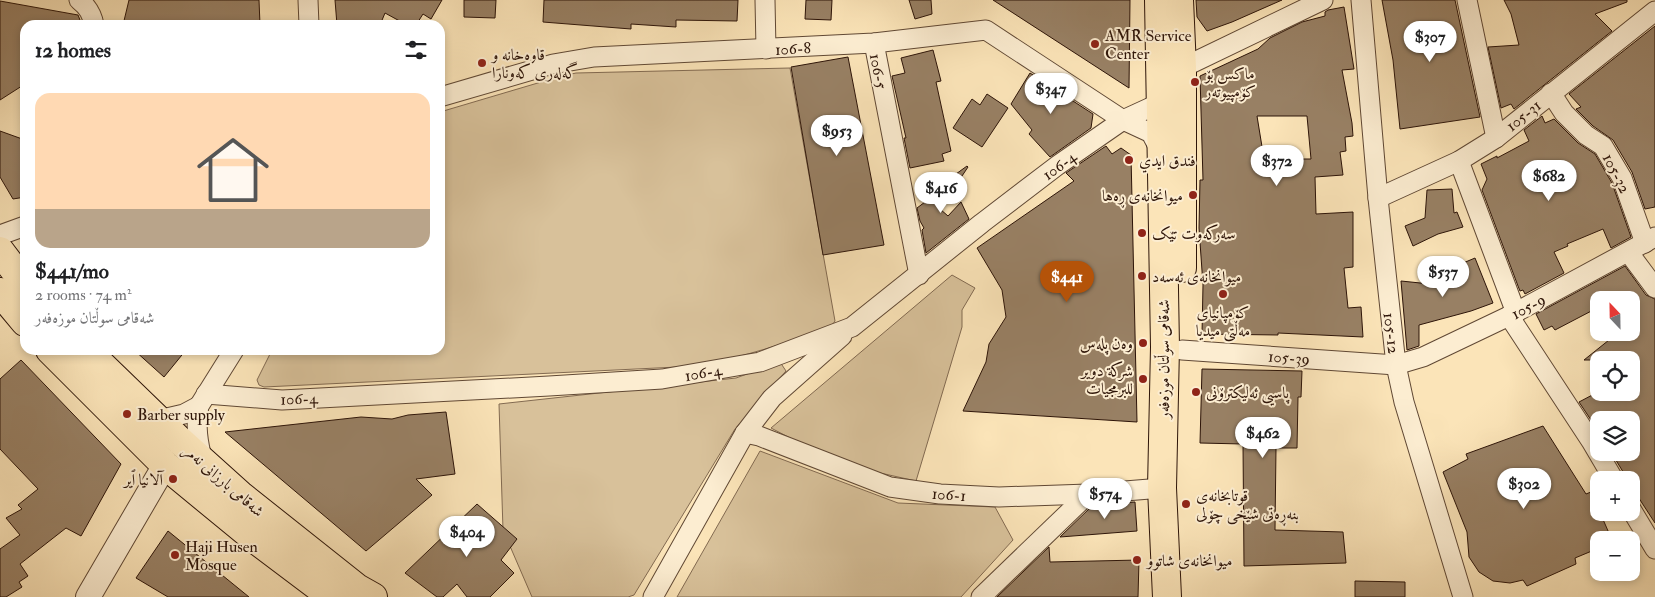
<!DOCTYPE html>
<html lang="en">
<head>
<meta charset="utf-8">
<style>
  body { margin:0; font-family:"IM FELL Double Pica",Amiri,serif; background:#f2f2f2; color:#202124; height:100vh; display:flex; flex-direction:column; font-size:19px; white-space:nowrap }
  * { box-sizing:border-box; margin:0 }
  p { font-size:16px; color:#757577 }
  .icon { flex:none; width:28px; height:28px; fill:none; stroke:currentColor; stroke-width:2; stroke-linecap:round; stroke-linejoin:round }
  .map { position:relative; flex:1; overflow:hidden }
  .drawer { position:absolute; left:20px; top:20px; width:425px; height:335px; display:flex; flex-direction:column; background:#fff; border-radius:15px; box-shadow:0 2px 8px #0003 }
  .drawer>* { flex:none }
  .needle { width:32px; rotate:338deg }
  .fabs { position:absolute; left:1590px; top:291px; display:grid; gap:10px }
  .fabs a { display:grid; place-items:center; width:50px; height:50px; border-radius:10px; background:#fff; box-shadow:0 2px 8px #0003; font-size:25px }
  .price { position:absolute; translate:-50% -42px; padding:0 11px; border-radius:18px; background:#fff; color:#222; font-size:16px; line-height:32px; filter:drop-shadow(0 1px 2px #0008) }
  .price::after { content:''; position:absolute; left:50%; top:30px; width:15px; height:11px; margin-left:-8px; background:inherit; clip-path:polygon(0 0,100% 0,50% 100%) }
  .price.current { background:#b45309; color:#fff }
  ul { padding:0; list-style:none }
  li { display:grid; align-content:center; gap:10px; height:265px; padding:0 15px }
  li span { display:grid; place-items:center; height:155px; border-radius:15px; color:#555 }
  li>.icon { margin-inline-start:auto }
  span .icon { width:90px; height:90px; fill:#fffc; stroke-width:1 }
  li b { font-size:21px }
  h2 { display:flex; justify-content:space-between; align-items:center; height:60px; padding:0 15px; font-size:21px }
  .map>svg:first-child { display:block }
  .green { fill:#d8c19a; stroke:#826a51 }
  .building { fill:#988064; stroke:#2d1408; fill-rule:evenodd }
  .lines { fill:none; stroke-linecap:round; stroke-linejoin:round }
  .minor-casing { stroke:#604834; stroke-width:21 }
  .tertiary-casing { stroke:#604834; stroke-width:26 }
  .primary-casing { stroke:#2d1408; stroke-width:30 }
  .minor { stroke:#fcedd1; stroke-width:19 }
  .tertiary { stroke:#fcedd1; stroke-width:24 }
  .primary { stroke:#fbe4b8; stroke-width:28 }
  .poi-dot { fill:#8f2418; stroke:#fcedd1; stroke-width:2 }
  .labels { text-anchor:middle; stroke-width:4; stroke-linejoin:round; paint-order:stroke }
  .poi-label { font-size:16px; fill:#2d1408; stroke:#fcedd1; text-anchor:start }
  .street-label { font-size:16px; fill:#2d1408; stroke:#fcedd1 }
</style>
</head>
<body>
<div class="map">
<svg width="1655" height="597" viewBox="0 0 1655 597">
  <rect width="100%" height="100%" fill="#fbe4b8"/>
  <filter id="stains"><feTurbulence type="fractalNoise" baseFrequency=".004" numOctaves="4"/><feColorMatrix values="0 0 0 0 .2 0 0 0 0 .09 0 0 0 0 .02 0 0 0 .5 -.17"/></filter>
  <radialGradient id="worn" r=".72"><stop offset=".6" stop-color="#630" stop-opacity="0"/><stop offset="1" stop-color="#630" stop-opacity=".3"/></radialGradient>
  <g class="green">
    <path d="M790,68L835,321L830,328C786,343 743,357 698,366L264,387L259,385L257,380L272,350H440V112L558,77L576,73Z"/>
    <path d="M952,275L975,288L962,310V327L916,481L840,464L771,428Z"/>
    <path d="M780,362L786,371L735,429L634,595L628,597H532L503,530L499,404L736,378Z"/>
    <path d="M760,451L898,503L995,507L1013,540L961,597H677Z"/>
  </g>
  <g class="building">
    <path d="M129,0H259L260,25H123Z"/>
    <path d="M335,0H442L431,19L423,14L416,25H407L385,13L380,25H337Z"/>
    <path d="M464,0H496L495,18L464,17Z"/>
    <path d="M544,0H738L737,21L676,20V27L631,24V29L543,22Z"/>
    <path d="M806,0H832L831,20L805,19Z"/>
    <path d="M909,0H931L932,14L915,19Z"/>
    <path d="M993,0H1130L1129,88Z"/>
    <path d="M1196,0H1282L1232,22L1207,31L1197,17Z"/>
    <path d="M1382,0H1455L1480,117L1400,129L1393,60Z"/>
    <path d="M1504,0H1627V2L1595,14L1612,31L1514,109L1511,104L1501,108L1488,47L1519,45L1511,14Z"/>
    <path d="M0,1L78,15L82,25H25V84L0,100Z"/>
    <path d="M1344,7L1354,69L1342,70L1352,123L1353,136L1345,137L1346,151L1340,152L1343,175L1315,177L1316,214L1353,212V267L1344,268L1348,308L1361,307L1363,337L1278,333V335L1202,334L1203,285L1199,228L1200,180H1203L1200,76L1258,49L1270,38L1302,22L1325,16V12L1328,10ZM1257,116H1307L1311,159H1264Z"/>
    <path d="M1655,26V207L1645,209L1632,172L1613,140L1593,126L1576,109L1581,107L1569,94Z"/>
    <path d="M933,50L941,81L936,82L951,151L942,154L944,161L910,168L904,138H906L892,76L905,73L901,58Z"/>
    <path d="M848,57L884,245L823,255L791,67Z"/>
    <path d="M1030,73L1093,114L1091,128L1050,157L1029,134L1032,130L1011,104Z"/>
    <path d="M987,94L1008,108L982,147L953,128L972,99L980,105Z"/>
    <path d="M1542,116L1545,123L1554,119L1578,143L1595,154L1612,183L1631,237L1611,248L1603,229L1567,244L1568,246L1554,252L1564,273L1525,294L1523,290L1520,291L1518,286L1482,190L1487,179L1481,164L1497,156V158L1529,141L1524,130Z"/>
    <path d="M0,131L25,140V197L13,199L0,177Z"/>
    <path d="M1106,146L1112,154L1121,148L1131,155L1137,422L963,411L986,362L989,344L1006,317L1002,290L977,248L1074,181L1066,173Z"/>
    <path d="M967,166L968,167L940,209L948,216L961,202L969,219L926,253L922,230L924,228L920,221L917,208L929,199L927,195Z"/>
    <path d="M1452,189L1454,213L1457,212L1463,227L1438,234L1413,246L1405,226L1425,218L1427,190Z"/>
    <path d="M1475,258L1493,303L1471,311L1419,325V346L1407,350L1401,281L1430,284V277Z"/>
    <path d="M1625,266L1646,295L1655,299V523L1631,486V480H1628L1611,452H1631V420H1599V432L1579,402L1598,392H1631V360H1584L1619,332H1631V300H1599V307L1555,330L1552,326L1544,330L1536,314Z"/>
    <path d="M134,350H186L164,377Z"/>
    <path d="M21,360L121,464L81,536L66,528L20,564L28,576L19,582L22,587L6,597H0V549L20,535L6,518L22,509L18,505L38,489L0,449V379Z"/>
    <path d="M1202,369L1302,371L1301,397H1298L1297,448H1276L1275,530L1343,532L1346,563L1244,566L1243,444L1200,443Z"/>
    <path d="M446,412L455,474L416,479L432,495L366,551L225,432L361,417L392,419L408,415Z"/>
    <path d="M1543,426L1586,494L1591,492L1612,540H1599V548L1575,558L1576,564L1527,586L1523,580L1510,583L1493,581L1479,572L1469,557L1467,532L1443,472L1468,459L1466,454Z"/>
    <path d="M1135,502L1137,531L1060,537L1093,505Z"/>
    <path d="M477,504L517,539L501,560L514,573L490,597H467L457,584L443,597H437L405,573Z"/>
    <path d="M168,531L249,597H168L136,578Z"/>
    <path d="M1049,547L1050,562L1139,560L1138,597H997Z"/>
    <path d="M1355,581L1405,582V597H1355Z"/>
  </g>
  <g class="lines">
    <defs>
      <g id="minor">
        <path d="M79,0C88,7 92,14 94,25"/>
        <path d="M308,0L309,25"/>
        <path d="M765,0L766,49"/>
        <path d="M1361,0L1378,198L1396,365L1404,402L1463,597"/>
        <path d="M1467,0L1496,138"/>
        <path d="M874,43L919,275"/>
        <path d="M1182,68L1323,0"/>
        <path d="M1551,93L1564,113L1586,135L1603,146L1622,178L1645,243"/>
        <path d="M440,97L553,64L594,57L874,43L986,30L1123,120L1151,133L1161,152"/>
        <path d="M1459,161L1516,313"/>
        <path d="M1378,198L1459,161L1496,138L1655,11"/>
        <path d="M0,235L25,226"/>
        <path d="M1629,253L1655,288"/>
        <path d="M1509,316L1591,441L1614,480"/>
        <path d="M1182,350L1396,365L1423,357L1509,316L1655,237"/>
        <path d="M206,394L282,400L549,386L662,379L760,362L852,327L982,223L1058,165L1123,120L1160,103"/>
        <path d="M158,420L184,414L199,406"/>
        <path d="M745,433L759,436L890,487L940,494L999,497L1088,494L1162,488"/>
        <path d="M203,462C198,443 195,426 199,406L234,350"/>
        <path d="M1631,509L1655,549"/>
        <path d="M653,597L745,433L772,398L842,336"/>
        <path d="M981,597L1088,494"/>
      </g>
      <path id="tertiary" d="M88,597L165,465"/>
      <g id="primary">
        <path d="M1159,0L1165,347L1162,488L1167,597"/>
        <path d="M1179,0L1182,68V268"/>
        <path d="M0,251L25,284"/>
        <path d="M0,292L25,322"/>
        <path d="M50,350L165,465L255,539L332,597"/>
        <path d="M86,350L180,441L240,495L357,588L373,597"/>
      </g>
    </defs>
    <use href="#minor" class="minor-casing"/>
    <use href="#tertiary" class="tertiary-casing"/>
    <use href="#primary" class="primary-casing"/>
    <use href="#minor" class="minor"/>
    <use href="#tertiary" class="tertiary"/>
    <use href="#primary" class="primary"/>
  </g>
  <g class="poi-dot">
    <circle cx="1095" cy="44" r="5"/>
    <circle cx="482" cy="63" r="5"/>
    <circle cx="1195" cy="82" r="5"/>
    <circle cx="1129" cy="160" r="5"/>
    <circle cx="1193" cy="195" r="5"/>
    <circle cx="1142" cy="233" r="5"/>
    <circle cx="1142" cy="276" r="5"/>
    <circle cx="1223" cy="294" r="5"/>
    <circle cx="1143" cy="343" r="5"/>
    <circle cx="1143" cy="379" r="5"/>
    <circle cx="1196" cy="392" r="5"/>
    <circle cx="127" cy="414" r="5"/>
    <circle cx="173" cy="479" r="5"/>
    <circle cx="1186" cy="504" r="5"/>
    <circle cx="175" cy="555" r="5"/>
    <circle cx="1137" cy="560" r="5"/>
  </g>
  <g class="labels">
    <g class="poi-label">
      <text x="1105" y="41">AMR Service<tspan x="1105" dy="18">Center</tspan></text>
      <text x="492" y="60">قاوەخانە و<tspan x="492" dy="18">گەلەری کەونارا</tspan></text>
      <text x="1205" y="79">ماکس بۆ<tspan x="1205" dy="18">کۆمپیوتەر</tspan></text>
      <text x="1139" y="166">فندق ايدي</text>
      <text x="1183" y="201" text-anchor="end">میوانخانەی ڕەها</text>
      <text x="1152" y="239">سەرکەوت تێک</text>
      <text x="1152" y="282">میوانخانەی ئەسەد</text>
      <text x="1223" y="318" text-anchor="middle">کۆمپانیای<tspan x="1223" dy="18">مەڵتی میدیا</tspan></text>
      <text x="1133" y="349" text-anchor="end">وەن پلەس</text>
      <text x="1133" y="376" text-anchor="end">شركة دوير<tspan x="1133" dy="18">للبرمجيات</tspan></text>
      <text x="1206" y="398">پاسیی ئەلیکترۆنی</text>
      <text x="137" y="420">Barber supply</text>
      <text x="163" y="485" text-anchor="end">آلانیا ٱير</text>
      <text x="1196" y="501">قوتابخانەی<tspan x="1196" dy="18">بنەڕەتی شێخی چۆلی</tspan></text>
      <text x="185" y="552">Haji Husen<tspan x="185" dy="18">Mosque</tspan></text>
      <text x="1147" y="566">میوانخانەی شاتوو</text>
    </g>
    <g class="street-label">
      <text transform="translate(793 48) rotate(-3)" y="6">106-8</text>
      <text transform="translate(879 71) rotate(79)" y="6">106-5</text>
      <text transform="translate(1523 115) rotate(-39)" y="6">105-31</text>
      <text transform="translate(1059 165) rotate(-36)" y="6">106-4</text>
      <text transform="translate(1617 173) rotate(63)" y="6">105-32</text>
      <text transform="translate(1528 306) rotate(-28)" y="6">105-9</text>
      <text transform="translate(1392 333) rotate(83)" y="6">105-12</text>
      <text transform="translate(1289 357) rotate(4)" y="6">105-39</text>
      <text transform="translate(1163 359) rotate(-90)" y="6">شەقامی سوڵتان موزەفەر</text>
      <text transform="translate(703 372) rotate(-10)" y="6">106-4</text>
      <text transform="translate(299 398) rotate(-2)" y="6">106-4</text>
      <text transform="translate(224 480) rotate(41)" y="6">شەقامی بارزانی نەمر</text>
      <text transform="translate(949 494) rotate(4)" y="6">106-1</text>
    </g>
  </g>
  <rect width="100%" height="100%" filter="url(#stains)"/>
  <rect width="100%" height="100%" fill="url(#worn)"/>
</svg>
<div class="fabs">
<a><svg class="needle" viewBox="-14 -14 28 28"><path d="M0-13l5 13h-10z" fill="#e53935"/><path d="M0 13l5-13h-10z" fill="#757577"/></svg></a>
<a><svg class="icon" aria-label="locate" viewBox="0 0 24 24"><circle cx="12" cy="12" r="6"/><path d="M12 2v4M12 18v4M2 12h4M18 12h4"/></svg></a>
<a><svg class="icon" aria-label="layers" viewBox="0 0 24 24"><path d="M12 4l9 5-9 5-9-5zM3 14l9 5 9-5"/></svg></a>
<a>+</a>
<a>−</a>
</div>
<b class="price" style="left:1430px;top:63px">$307</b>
<b class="price" style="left:1051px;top:115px">$347</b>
<b class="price" style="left:837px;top:157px">$953</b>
<b class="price" style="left:1277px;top:187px">$372</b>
<b class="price" style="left:1549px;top:202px">$682</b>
<b class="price" style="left:941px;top:214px">$416</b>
<b class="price" style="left:1443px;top:298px">$537</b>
<b class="price current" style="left:1067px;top:303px">$441</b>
<b class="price" style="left:1263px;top:459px">$462</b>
<b class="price" style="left:1524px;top:510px">$302</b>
<b class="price" style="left:1105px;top:520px">$574</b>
<b class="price" style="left:467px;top:558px">$404</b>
<section class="drawer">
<h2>12 homes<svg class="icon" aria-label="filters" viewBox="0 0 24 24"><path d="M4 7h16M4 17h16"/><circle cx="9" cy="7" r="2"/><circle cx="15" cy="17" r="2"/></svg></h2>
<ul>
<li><span style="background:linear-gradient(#ffd9b3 75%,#b9a48a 0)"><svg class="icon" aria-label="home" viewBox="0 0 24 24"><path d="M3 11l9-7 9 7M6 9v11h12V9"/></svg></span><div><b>$441/mo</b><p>2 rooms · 74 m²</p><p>شەقامی سوڵتان موزەفەر</p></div></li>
</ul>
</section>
</div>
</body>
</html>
